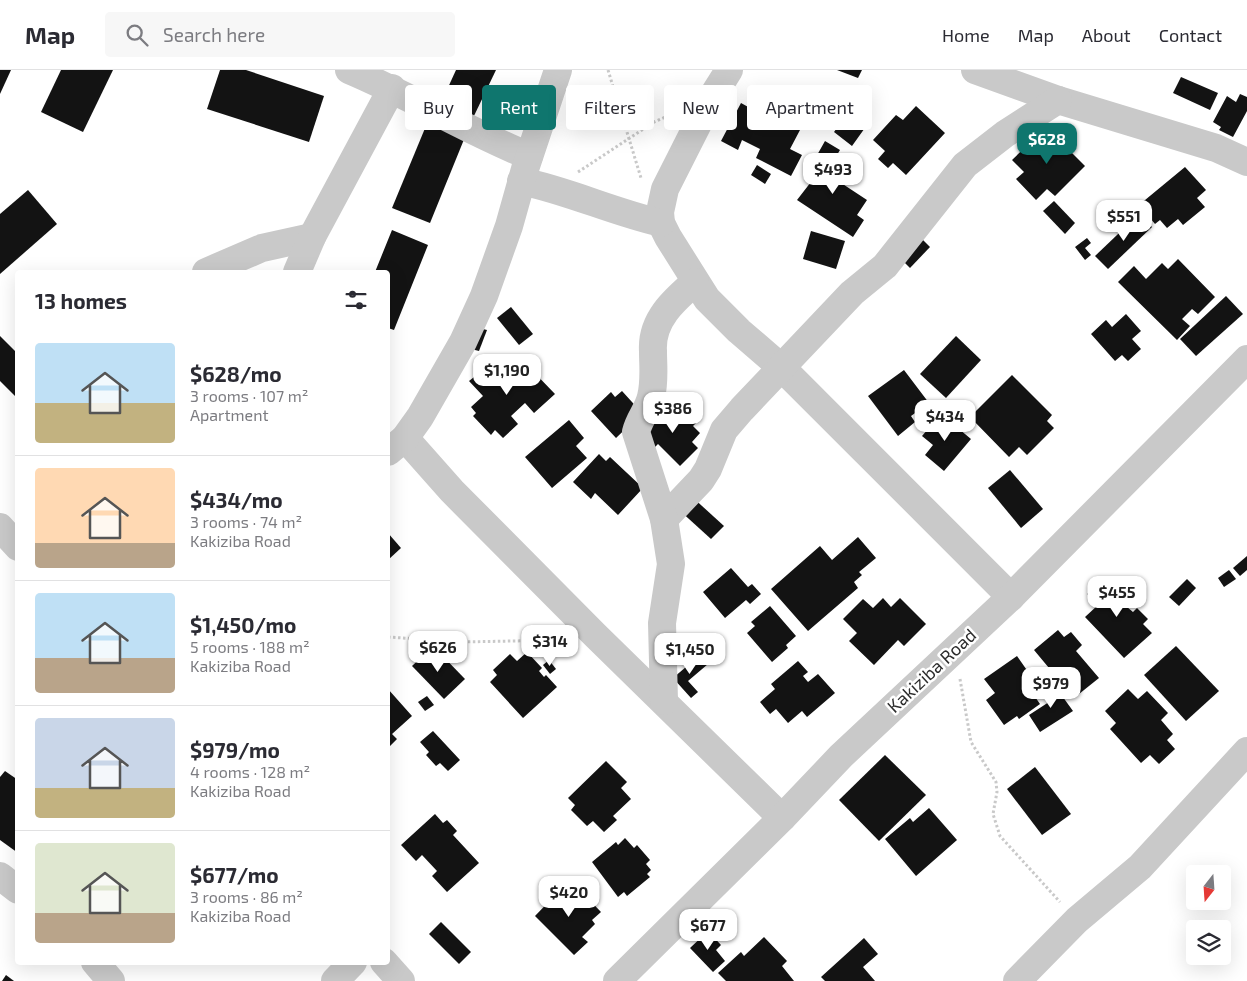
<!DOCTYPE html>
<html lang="en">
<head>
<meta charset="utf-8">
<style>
  body { margin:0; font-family:"Exo 2",sans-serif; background:#f7f7f7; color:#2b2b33; height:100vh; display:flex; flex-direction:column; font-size:19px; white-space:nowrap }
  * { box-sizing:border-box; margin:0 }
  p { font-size:16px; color:#7c7c81 }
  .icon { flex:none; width:28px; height:28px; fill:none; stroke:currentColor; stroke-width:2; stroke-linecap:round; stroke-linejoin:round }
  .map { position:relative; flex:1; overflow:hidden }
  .sheet { position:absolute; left:15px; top:200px; width:375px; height:695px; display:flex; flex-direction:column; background:#fff; border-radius:5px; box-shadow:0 5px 20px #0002 }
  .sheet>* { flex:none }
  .guide { position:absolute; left:405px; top:15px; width:475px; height:45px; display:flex; gap:10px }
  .needle { width:32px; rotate:197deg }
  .fabs { position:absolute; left:1186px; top:795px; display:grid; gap:10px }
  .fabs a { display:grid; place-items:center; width:45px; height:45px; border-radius:5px; background:#fff; box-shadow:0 5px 20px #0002; font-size:25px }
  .price { position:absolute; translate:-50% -42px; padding:0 11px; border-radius:10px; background:#fff; color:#222; font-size:16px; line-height:32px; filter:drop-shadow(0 1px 2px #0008) }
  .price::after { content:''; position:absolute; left:50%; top:30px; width:15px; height:11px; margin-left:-8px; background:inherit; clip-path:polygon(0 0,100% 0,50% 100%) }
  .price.active { background:#0f766e; color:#fff }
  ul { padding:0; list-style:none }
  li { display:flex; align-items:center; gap:15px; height:125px; padding:0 20px }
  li+li { border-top:1px solid #e1e1e2 }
  li span { display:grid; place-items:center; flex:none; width:140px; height:100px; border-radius:5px; color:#555 }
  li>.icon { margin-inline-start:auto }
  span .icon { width:60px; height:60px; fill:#fffc; stroke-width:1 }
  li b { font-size:21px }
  h2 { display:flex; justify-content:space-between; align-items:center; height:60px; padding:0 20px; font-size:21px }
  .tag { padding:0 18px; border-radius:5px; background:#fff; box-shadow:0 5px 20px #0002; font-size:18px; line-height:45px }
  .tag.active { background:#0f766e; color:#fff }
  header { display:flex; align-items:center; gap:30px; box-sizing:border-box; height:70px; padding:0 25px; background:#fff; border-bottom:1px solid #e1e1e2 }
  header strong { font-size:24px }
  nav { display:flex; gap:28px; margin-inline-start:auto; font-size:18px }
  .search { width:350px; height:45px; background:#f7f7f7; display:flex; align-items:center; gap:12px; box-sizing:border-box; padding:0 18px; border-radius:5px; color:#7c7c81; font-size:19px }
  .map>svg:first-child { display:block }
  .building { fill:#131313 }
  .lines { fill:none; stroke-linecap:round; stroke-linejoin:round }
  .path { stroke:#c9c9c9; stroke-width:3; stroke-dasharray:2.5 2.5; stroke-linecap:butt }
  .minor { stroke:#c9c9c9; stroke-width:28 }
  .labels { text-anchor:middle; stroke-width:5; stroke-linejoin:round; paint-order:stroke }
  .street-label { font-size:18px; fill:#2c2c2c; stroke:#fff }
</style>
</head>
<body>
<header>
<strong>Map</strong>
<div class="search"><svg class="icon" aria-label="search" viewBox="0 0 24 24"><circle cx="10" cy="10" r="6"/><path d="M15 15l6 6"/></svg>Search here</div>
<nav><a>Home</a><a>Map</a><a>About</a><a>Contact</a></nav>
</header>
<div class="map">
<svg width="1247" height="911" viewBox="0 0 1247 911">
  <rect width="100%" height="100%" fill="#fff"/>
  <g class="building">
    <path d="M0,0H11L0,24Z"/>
    <path d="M61,0H113L83,62L41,42Z"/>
    <path d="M220,0H246L324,26L309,72L207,39Z"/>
    <path d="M456,0H496L472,50L440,35Z"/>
    <path d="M837,0H862L858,8Z"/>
    <path d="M1181,7L1218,23L1210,40L1173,23Z"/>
    <path d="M1240,24L1247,27V41L1233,67L1219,60L1221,57L1213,52L1227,26L1236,32Z"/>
    <path d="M741,33L750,38L751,35L800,60L790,79L802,85L791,106L756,88L760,79L742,70L738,80L721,71Z"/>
    <path d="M916,36L945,63L906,105L893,93L888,98L878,89L885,81L873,70L896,45L903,50Z"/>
    <path d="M854,46L867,55L852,76L834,62L839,55L845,59Z"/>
    <path d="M428,51L465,67L430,153L392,138Z"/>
    <path d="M1046,57L1085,96L1055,126L1047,119L1036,130L1016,109L1024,102L1012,90Z"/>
    <path d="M825,71L840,80L826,103L867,130L857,145L864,150L853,167L797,130L821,99L812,94Z"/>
    <path d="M757,95L771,104L765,114L751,105Z"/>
    <path d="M1185,97L1206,120L1197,128L1205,137L1183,155L1178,149L1167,158L1160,150L1155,154L1139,135Z"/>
    <path d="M28,120L57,154L0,204V144Z"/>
    <path d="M1054,131L1075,153L1065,164L1043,141Z"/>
    <path d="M1139,144L1152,157L1108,199L1095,186Z"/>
    <path d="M392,160L428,175L394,260L388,258V202H375Z"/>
    <path d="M811,161L845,171L836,199L803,189Z"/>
    <path d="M919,166L930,177L910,198L899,187Z"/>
    <path d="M1087,168L1091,173L1085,178L1091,185L1085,190L1075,177Z"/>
    <path d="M1178,189L1215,227L1198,244L1192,239L1182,249L1190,256L1177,270L1118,212L1134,196L1146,209L1162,193L1168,199Z"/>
    <path d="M1226,226L1243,244L1196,286L1180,269Z"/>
    <path d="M511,237L533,264L519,275L497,248Z"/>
    <path d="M1126,244L1141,261L1132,269L1141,279L1128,291L1122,285L1115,291L1091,264L1106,250L1112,257Z"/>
    <path d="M479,258L487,260L479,281L471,279Z"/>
    <path d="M0,266L18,284V329L0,311Z"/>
    <path d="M956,266L981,290L946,328L920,304Z"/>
    <path d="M498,288L509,300L514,295L521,302L528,296L555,324L534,343L525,333L511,346L518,354L503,368L495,360L491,365L473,346L476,343L471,337L483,326L469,311Z"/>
    <path d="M904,300L929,333L911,346L915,352L898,366L868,326Z"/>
    <path d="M1012,305L1052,345L1047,351L1054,358L1027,385L1019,377L1009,387L970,347Z"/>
    <path d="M622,321L642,343L616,368L591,341L611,322L615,327Z"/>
    <path d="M672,336L679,343L684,339L697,352L693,356L700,363L692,372L698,378L680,396L658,374L655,377L638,359L650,348L655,353Z"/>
    <path d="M941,344L971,369L944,401L925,385L933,375L922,366Z"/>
    <path d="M569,350L584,368L576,376L587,388L552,418L525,387Z"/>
    <path d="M599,384L606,391L610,387L643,418L618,445L595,423L591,429L573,412Z"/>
    <path d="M1010,400L1043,439L1021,458L988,418Z"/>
    <path d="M690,425L724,456L711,469L678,439Z"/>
    <path d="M388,463L401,478L388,490Z"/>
    <path d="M858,467L876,488L859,502L862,505L854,512L858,518L808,561L771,519L820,476L832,490Z"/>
    <path d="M1247,486V500L1240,506L1233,498Z"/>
    <path d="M731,498L748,517L752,514L761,524L750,534L746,530L725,548L703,522Z"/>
    <path d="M1229,500L1236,509L1224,517L1218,508Z"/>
    <path d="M1105,507L1120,522L1124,519L1135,530L1127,537L1133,542L1137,538L1148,549L1143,554L1152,563L1124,588L1085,547L1098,535L1087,524Z"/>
    <path d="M1187,509L1196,518L1179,536L1169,527Z"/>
    <path d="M883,528L891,537L900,528L926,554L904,576L898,570L874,595L849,571L857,563L843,549L863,529L873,538Z"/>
    <path d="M770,536L796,566L786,575L788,578L772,592L747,563L755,556L751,552Z"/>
    <path d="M1058,560L1064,567L1071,562L1082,575L1076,581L1099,608L1074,628L1034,580Z"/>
    <path d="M433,576L465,609L444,629L412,596Z"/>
    <path d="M1176,576L1219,621L1186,651L1144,605Z"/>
    <path d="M527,582L542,598L539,601L544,607L546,605L557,617L523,648L490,612L497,605L493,600L510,584L517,591Z"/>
    <path d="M700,585L708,594L688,611L698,622L691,628L673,608Z"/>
    <path d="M1017,586L1038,616L1031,621L1040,634L1019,649L1017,646L1004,655L986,630L995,623L984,609Z"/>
    <path d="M549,590L556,599L550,604L543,595Z"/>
    <path d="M798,591L808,602L803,606L808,612L818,604L835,623L807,647L802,641L788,653L776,639L770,644L760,632L775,619L771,614Z"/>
    <path d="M1052,612L1073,641L1040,662L1029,645L1049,632L1040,620Z"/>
    <path d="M388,619L412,646L392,664L397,669L388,678Z"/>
    <path d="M1128,619L1138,629L1147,621L1168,643L1161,650L1173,664L1167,670L1175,679L1159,694L1150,685L1141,693L1110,659L1116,653L1105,641Z"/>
    <path d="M427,626L434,635L425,641L418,632Z"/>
    <path d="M433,661L460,690L448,701L440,693L436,696L426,685L429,682L420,672Z"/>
    <path d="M885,685L926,725L879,771L839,730Z"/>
    <path d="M606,691L627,712L621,718L631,729L613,746L617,750L604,762L593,751L587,756L571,740L575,735L568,728Z"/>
    <path d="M1035,697L1071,744L1042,765L1007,719Z"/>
    <path d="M5,701L18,710V783L0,770V707Z"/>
    <path d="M929,738L957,770L916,806L885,769L910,748L913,752Z"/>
    <path d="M435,744L443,753L447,750L457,761L453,765L479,793L447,822L432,806L437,801L422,785L416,791L401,775Z"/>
    <path d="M625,768L634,778L637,775L650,790L646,794L651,800L647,804L650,807L627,826L624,822L618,827L592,792L616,772L618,775Z"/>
    <path d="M575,815L601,842L592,850L595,854L582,867L588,872L574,885L535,846L561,819L566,824Z"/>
    <path d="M441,852L471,882L459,894L429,864Z"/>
    <path d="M708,861L721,875L716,880L725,891L713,902L690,878Z"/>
    <path d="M764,867L787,891L782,896L794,911H726L718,903L741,882L744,886Z"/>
    <path d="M864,868L878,884L863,897L875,911H825L821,907Z"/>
    <path d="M6,905L14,911H2Z"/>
  </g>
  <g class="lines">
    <g class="path">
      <path d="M608,0L641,108"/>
      <path d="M578,102L654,52L675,43"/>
      <path d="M388,567L461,572L564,570"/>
      <path d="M960,609L971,672L996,712L997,722L993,744L1000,766L1060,832"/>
    </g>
    <g class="minor">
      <path d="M349,0C411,26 467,61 529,86"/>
      <path d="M729,0L709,32L665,119L660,142L661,153L668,167L707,229L739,261L782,298L1011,527"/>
      <path d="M975,0L1058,30L1216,78L1247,92"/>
      <path d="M521,111C569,121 613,142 661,153"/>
      <path d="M206,202L262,178L312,167"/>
      <path d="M297,202L312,167L392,18"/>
      <path d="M405,368L452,421L595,565L782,748"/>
      <path d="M388,382L405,368L420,347L463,272L484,226L509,156L525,99L558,0"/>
      <path d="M664,449L701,410L708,399L724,360L742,339L852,223L885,196L965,95L1005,64L1058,30"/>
      <path d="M0,457L18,477"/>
      <path d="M664,631L662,553L671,494L664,449L636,362C639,349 648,340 651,327C655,311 653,297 653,281C651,250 674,230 695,212"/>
      <path d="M0,806L18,820"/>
      <path d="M95,892L111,911"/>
      <path d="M384,892L401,911"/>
      <path d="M335,911L353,892"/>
      <path d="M617,911L782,748L841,686L1011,527L1247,289"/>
      <path d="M1017,911L1077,850L1140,797L1247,681"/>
    </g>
  </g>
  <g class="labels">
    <g class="street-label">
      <text transform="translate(932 601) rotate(-43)" y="6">Kakiziba Road</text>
    </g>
  </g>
</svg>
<div class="fabs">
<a><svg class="needle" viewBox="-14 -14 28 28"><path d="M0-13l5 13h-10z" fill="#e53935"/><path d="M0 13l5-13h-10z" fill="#7c7c81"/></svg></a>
<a><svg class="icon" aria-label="layers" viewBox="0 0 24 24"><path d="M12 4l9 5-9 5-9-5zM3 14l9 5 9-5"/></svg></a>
</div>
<b class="price active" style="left:1047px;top:95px">$628</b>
<b class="price" style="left:833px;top:125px">$493</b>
<b class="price" style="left:1124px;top:172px">$551</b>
<b class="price" style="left:507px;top:326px">$1,190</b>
<b class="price" style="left:673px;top:364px">$386</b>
<b class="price" style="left:945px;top:372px">$434</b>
<b class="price" style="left:1117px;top:548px">$455</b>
<b class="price" style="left:550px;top:597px">$314</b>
<b class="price" style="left:438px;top:603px">$626</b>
<b class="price" style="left:690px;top:605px">$1,450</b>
<b class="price" style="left:1051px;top:639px">$979</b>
<b class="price" style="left:569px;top:848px">$420</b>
<b class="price" style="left:708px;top:881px">$677</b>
<div class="guide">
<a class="tag">Buy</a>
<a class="tag active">Rent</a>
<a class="tag">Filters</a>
<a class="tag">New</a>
<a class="tag">Apartment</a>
</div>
<section class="sheet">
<h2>13 homes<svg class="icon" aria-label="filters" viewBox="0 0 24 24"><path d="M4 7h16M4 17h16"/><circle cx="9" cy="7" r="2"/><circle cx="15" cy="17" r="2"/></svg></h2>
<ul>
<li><span style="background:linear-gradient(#bfe0f5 60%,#c2b280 0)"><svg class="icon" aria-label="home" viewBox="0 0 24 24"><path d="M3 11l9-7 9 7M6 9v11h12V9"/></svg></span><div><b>$628/mo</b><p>3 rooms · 107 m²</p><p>Apartment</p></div></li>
<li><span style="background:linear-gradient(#ffd9b3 75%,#b9a48a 0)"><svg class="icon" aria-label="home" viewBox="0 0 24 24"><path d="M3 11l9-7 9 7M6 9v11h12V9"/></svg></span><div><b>$434/mo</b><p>3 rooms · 74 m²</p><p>Kakiziba Road</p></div></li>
<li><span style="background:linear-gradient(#bfe0f5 65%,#b9a48a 0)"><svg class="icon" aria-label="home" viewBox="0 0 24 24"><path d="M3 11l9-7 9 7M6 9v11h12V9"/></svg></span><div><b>$1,450/mo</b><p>5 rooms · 188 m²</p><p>Kakiziba Road</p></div></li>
<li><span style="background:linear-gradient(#c9d6e8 70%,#c2b280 0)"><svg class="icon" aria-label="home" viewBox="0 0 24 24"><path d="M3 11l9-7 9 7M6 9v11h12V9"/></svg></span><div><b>$979/mo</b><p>4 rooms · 128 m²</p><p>Kakiziba Road</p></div></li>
<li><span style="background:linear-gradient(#dfe7d0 70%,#b9a48a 0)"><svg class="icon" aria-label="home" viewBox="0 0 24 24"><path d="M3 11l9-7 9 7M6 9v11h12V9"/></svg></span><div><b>$677/mo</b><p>3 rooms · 86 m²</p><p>Kakiziba Road</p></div></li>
</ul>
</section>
</div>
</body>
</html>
